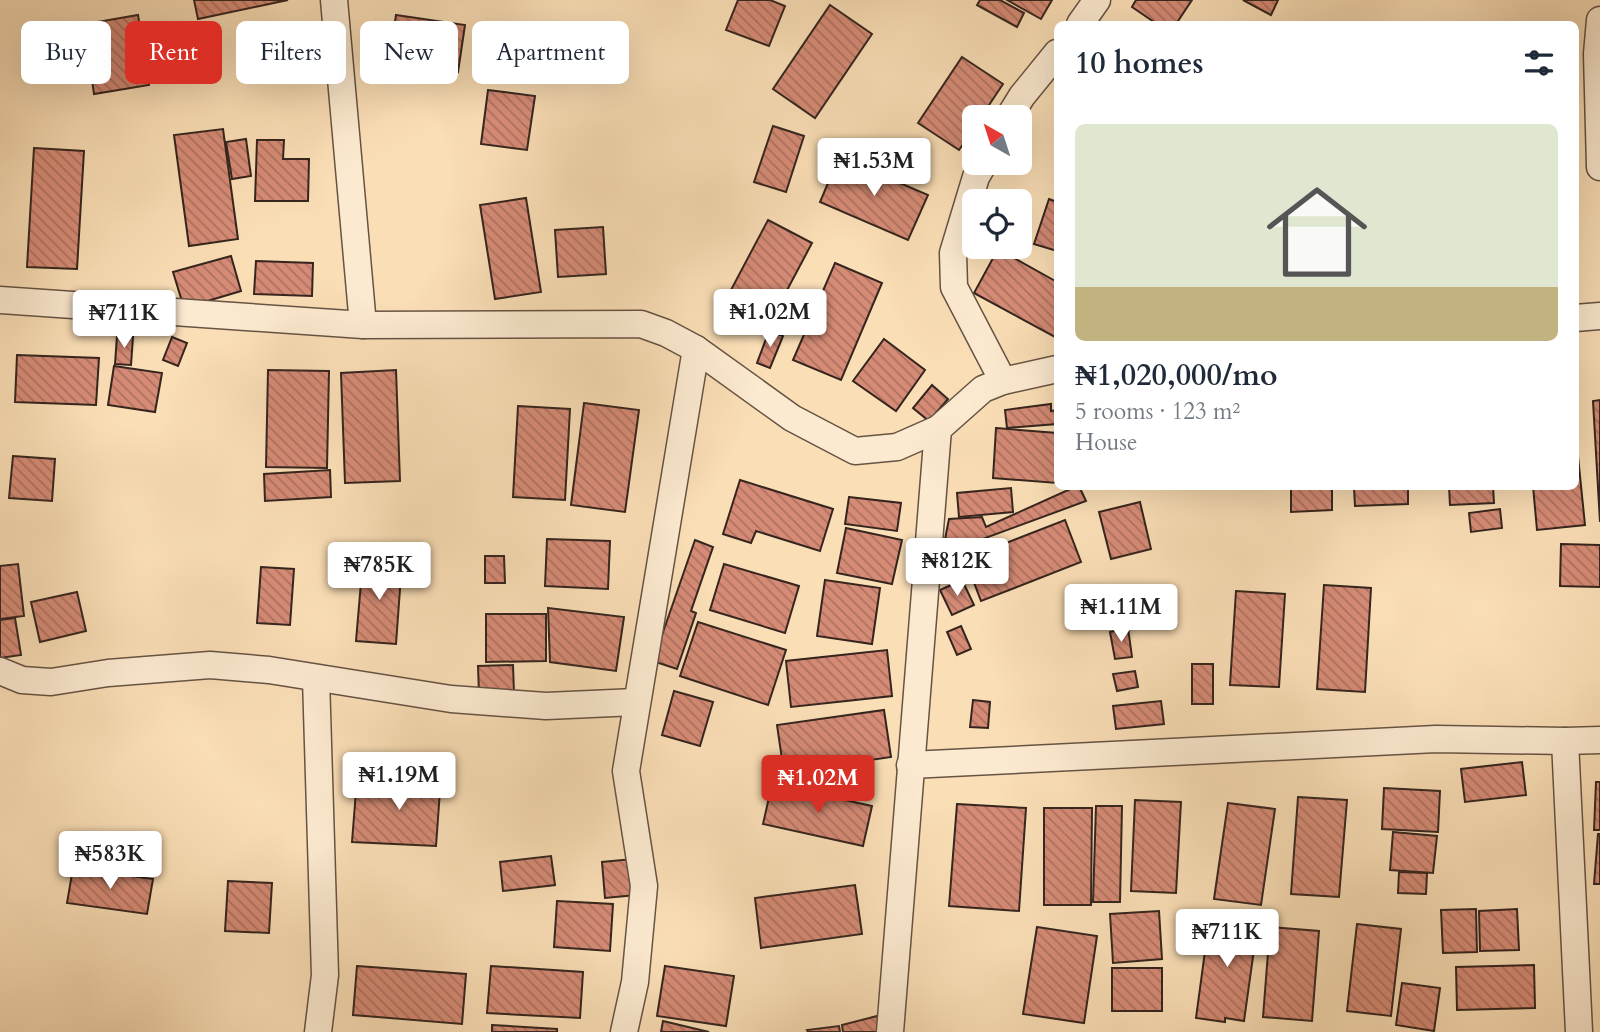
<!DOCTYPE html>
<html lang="en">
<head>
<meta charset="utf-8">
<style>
  body { margin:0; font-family:Cardo,serif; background:#f6f6f7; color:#1f2937; height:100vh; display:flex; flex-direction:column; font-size:26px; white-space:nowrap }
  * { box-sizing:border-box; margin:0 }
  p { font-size:23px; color:#747a83 }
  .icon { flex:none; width:38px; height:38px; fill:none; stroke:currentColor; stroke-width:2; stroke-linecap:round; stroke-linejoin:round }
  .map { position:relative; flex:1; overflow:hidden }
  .details { position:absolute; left:1054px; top:21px; width:525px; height:469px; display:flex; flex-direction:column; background:#fff; border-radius:10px; box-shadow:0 7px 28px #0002 }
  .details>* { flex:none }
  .top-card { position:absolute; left:21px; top:21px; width:665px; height:63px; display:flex; gap:14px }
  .needle { width:46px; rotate:321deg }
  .tools { position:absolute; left:962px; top:105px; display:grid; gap:14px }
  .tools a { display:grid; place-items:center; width:70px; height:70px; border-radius:10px; background:#fff; box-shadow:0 7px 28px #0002; font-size:35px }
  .price { position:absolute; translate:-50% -60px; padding:0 16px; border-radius:7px; background:#fff; color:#222; font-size:23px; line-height:46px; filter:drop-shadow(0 2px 4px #0008) }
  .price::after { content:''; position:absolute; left:50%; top:42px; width:21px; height:16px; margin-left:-10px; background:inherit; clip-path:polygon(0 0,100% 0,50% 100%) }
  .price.active { background:#d93025; color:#fff }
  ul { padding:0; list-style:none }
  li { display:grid; align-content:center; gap:14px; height:371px; padding:0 21px }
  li+li { border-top:2px solid #e0e1e3 }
  li span { display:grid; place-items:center; height:217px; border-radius:10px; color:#555 }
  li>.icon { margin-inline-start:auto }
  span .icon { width:126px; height:126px; fill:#fffc; stroke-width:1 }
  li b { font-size:30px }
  h2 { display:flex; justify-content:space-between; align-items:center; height:84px; padding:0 21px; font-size:30px }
  .pill { padding:0 24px; border-radius:10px; background:#fff; box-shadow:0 7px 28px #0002; font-size:24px; line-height:63px }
  .pill.active { background:#d93025; color:#fff }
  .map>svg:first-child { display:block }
  .building { fill:url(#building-back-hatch); stroke:#35251e; stroke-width:2 }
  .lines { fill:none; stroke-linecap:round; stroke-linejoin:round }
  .minor-casing { stroke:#665344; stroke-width:29 }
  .minor { stroke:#fcead0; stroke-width:26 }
</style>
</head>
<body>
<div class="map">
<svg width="1600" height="1032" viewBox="0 0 1600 1032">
  <defs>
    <pattern id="building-back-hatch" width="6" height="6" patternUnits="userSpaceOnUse" patternTransform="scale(1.75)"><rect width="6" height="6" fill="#d68b76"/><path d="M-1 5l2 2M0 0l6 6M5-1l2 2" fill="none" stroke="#ae7160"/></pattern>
  </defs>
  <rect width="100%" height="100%" fill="#fadeb6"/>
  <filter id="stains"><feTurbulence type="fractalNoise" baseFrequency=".00286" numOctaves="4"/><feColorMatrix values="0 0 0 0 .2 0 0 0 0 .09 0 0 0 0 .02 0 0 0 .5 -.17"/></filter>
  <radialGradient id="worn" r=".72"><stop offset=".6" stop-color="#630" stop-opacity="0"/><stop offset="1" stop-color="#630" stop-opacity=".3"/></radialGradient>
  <g class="building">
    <path d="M194,0H288L198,19Z"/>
    <path d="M738,0H770L785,6L769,46L726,30Z"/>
    <path d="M980,0H1000L1024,13L1017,27L977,5Z"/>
    <path d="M1007,0H1052L1041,19Z"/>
    <path d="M1136,0H1192L1176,24H1157L1132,7Z"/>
    <path d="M1243,0H1278L1271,15Z"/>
    <path d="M830,5L872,34L815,118L773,89Z"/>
    <path d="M138,15L149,85L94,94L90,66L104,64L97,22Z"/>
    <path d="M396,15L465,25L458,72L389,62Z"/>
    <path d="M962,57L1003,84L981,117H975V127L959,150L918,123Z"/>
    <path d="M488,90L535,96L527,150L481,144Z"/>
    <path d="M773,126L804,136L786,192L754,182Z"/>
    <path d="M223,129L238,239L189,246L174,135Z"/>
    <path d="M246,139L251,176L232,179L226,142Z"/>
    <path d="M257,140H284L283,159H309L308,201H255Z"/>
    <path d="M34,148L84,151L77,269L27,267Z"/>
    <path d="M839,157L928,195L908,240L820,202Z"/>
    <path d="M526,198L541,292L495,299L480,205Z"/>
    <path d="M1049,199L1057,202V251L1034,244Z"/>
    <path d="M768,220L812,243L767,328L723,305Z"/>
    <path d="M603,227L606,274L558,277L555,230Z"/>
    <path d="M998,249L1057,282V338L974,293Z"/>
    <path d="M231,256L241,291L184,308L173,272Z"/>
    <path d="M256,261L313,263L312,296L254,294Z"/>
    <path d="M835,263L882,283L841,380L793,360Z"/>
    <path d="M769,331L783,336L770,368L757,363Z"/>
    <path d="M117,336L133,337L131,365L115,364Z"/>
    <path d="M172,337L187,343L178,366L163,360Z"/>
    <path d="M884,339L925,370L896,411L853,381Z"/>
    <path d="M17,355L99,358L96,405L15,402Z"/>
    <path d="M114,366L162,373L155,412L108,405Z"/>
    <path d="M268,370L329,371L327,468L266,467Z"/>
    <path d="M396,370L400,481L345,483L341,373Z"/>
    <path d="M932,385L948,399L929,421L913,408Z"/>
    <path d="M1600,400V522L1593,401Z"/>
    <path d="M584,403L639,410L625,512L571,505Z"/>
    <path d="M1051,404V411L1057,410V424L1007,428L1005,410Z"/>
    <path d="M518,406L570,409L565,500L513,497Z"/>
    <path d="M1575,427L1585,525L1537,530L1533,486H1575Z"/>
    <path d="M996,428L1057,433V483L993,478Z"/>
    <path d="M13,456L55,459L52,501L9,498Z"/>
    <path d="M330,470L331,497L265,501L264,474Z"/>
    <path d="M740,480L833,509L820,551L756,531L751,543L723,534Z"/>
    <path d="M1077,486H1079L1086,501L942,554L949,519L982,517L986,527Z"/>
    <path d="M1291,486H1332V510L1291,512Z"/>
    <path d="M1408,486V504L1355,506L1354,488Z"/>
    <path d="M1449,486H1493L1494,503L1450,505Z"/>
    <path d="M1011,488L1013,512L959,517L957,493Z"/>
    <path d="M849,497L901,503L897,531L845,524Z"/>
    <path d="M1140,502L1151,549L1111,559L1099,512Z"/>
    <path d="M1500,509L1502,528L1471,532L1469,513Z"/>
    <path d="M1065,520L1081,562L981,601L965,559Z"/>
    <path d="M846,528L902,540L892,584L837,573Z"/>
    <path d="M547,539L610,541L608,589L545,586Z"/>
    <path d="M695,540L713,547L691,611L696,613L677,669L653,661Z"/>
    <path d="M1561,544L1600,545V587L1560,586Z"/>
    <path d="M485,556H504L505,583H485Z"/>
    <path d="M363,559L402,562L396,644L356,641Z"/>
    <path d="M18,564L24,616L0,619V566Z"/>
    <path d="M724,564L799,586L785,633L710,610Z"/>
    <path d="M261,567L294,569L290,625L257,623Z"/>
    <path d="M825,580L880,588L872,644L817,636Z"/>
    <path d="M962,580L974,605L952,615L940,590Z"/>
    <path d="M1324,585L1371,588L1365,692L1317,689Z"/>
    <path d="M1236,591L1285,594L1279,687L1230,685Z"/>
    <path d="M77,592L86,631L40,642L31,602Z"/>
    <path d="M548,608L624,617L616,671L550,662Z"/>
    <path d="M486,614H546V661L486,662Z"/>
    <path d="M15,618L21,655L0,658V620Z"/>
    <path d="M698,622L786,650L768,705L680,676Z"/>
    <path d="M961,626L971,649L957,655L947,632Z"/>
    <path d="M1128,628L1132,657L1115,659L1110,632Z"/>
    <path d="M887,650L892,696L791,707L786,661Z"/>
    <rect x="1192" y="664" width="21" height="40"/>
    <path d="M513,665L514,693L479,694L478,666Z"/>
    <path d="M1135,671L1138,687L1117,691L1113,674Z"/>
    <path d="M674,691L713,702L700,746L662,735Z"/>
    <path d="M973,700L990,702L988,728L970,727Z"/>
    <path d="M1161,701L1164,724L1116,729L1113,706Z"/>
    <path d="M884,710L891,757L784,773L777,725Z"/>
    <path d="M1522,762L1526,795L1465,802L1461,769Z"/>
    <path d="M382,774L441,777L436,846L352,842L356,791L381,792Z"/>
    <path d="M1596,782H1600V830H1594Z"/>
    <path d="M772,784L872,806L863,846L763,824Z"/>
    <path d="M1384,788L1440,791L1438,832L1382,829Z"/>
    <path d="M1298,797L1347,800L1339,897L1291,894Z"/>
    <path d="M1135,800L1181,802L1176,893L1131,891Z"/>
    <path d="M1228,803L1275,809L1261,905L1214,899Z"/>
    <path d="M957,804L1026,808L1019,911L949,906Z"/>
    <path d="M1096,806H1122L1120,902H1093Z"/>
    <path d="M1044,808H1092L1091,905H1044Z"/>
    <path d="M1393,832L1437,836L1433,873L1390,870Z"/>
    <path d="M1598,834H1600V884H1594Z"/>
    <path d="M551,856L555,885L503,891L500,862Z"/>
    <path d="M633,859L636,895L605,898L602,862Z"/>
    <path d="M73,868L153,879L147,914L67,903Z"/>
    <path d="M1399,872L1427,873L1426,894L1398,893Z"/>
    <path d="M228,881L272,883L269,933L225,931Z"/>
    <path d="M855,885L862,934L761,948L755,898Z"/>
    <path d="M557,901L613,904L610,951L554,947Z"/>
    <path d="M1476,909L1477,952L1443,953L1441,910Z"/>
    <path d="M1517,909L1519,950L1480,951L1479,911Z"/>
    <path d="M1159,911L1162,959L1113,963L1110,914Z"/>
    <path d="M1210,914L1258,921L1244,1021L1225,1018V1022L1196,1018Z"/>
    <path d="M1357,924L1401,929L1391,1016L1347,1011Z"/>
    <path d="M1037,927L1097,936L1084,1023L1023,1014Z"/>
    <path d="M1270,927L1319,931L1312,1021L1263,1017Z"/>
    <path d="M1534,965L1535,1008L1457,1010L1456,967Z"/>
    <path d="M357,966L466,974L462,1024L353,1015Z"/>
    <path d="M491,966L583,972L580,1018L487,1013Z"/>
    <path d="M665,966L734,976L726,1026L657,1016Z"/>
    <rect x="1112" y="968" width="50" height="43"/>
    <path d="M1402,983L1440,988L1434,1031L1396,1025Z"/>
    <path d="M877,1016L882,1032H843L842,1025Z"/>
    <path d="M663,1021L709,1032H661Z"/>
    <path d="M492,1025L557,1029V1032H492Z"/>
    <path d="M839,1026L840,1032H808L807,1030Z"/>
  </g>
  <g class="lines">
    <defs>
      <g id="minor">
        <path d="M334,0L363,325"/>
        <path d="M1600,20L1597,54L1600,167"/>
        <path d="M1080,24L1097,0"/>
        <path d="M1009,117L1022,96L1057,53"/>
        <path d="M984,163L976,177L953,253L954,287L1003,381"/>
        <path d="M0,300L363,325L641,324L666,333L696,349L792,418L855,451L897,447L938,429L983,389L1003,381L1057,369"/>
        <path d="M1575,318L1600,316"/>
        <path d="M0,671L22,680L51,682L108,673L210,665L269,670L451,699L546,706L636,702"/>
        <path d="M316,678L325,975L318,1032"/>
        <path d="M1565,741L1579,1032"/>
        <path d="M910,765L1436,739L1565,741L1600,740"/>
        <path d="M624,1032L635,982L644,886L626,771L696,349"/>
        <path d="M890,1032L938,429"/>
      </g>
    </defs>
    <use href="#minor" class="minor-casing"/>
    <use href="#minor" class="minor"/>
  </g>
  <rect width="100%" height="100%" filter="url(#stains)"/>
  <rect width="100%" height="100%" fill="url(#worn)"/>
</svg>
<div class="tools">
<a><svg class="needle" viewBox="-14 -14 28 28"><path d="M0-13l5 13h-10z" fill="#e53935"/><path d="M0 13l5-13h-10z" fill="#747a83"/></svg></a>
<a><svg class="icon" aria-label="locate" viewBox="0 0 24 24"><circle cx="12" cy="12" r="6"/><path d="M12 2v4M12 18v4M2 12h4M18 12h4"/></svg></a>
</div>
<b class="price" style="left:874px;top:198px">₦1.53M</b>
<b class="price" style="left:770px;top:349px">₦1.02M</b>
<b class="price" style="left:124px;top:350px">₦711K</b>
<b class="price" style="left:957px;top:598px">₦812K</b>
<b class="price" style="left:379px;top:602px">₦785K</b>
<b class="price" style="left:1121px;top:644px">₦1.11M</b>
<b class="price" style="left:399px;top:812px">₦1.19M</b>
<b class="price active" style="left:818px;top:815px">₦1.02M</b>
<b class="price" style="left:110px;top:891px">₦583K</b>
<b class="price" style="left:1227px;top:969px">₦711K</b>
<div class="top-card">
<a class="pill">Buy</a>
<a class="pill active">Rent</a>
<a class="pill">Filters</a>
<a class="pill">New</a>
<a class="pill">Apartment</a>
</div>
<section class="details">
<h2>10 homes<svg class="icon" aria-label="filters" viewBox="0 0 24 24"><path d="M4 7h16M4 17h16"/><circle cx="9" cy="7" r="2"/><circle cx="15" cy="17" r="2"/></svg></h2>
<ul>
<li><span style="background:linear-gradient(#dfe7d0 75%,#c2b280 0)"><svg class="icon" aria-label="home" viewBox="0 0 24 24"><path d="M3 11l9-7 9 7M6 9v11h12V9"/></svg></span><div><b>₦1,020,000/mo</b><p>5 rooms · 123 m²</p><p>House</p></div></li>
</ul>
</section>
</div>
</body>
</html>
